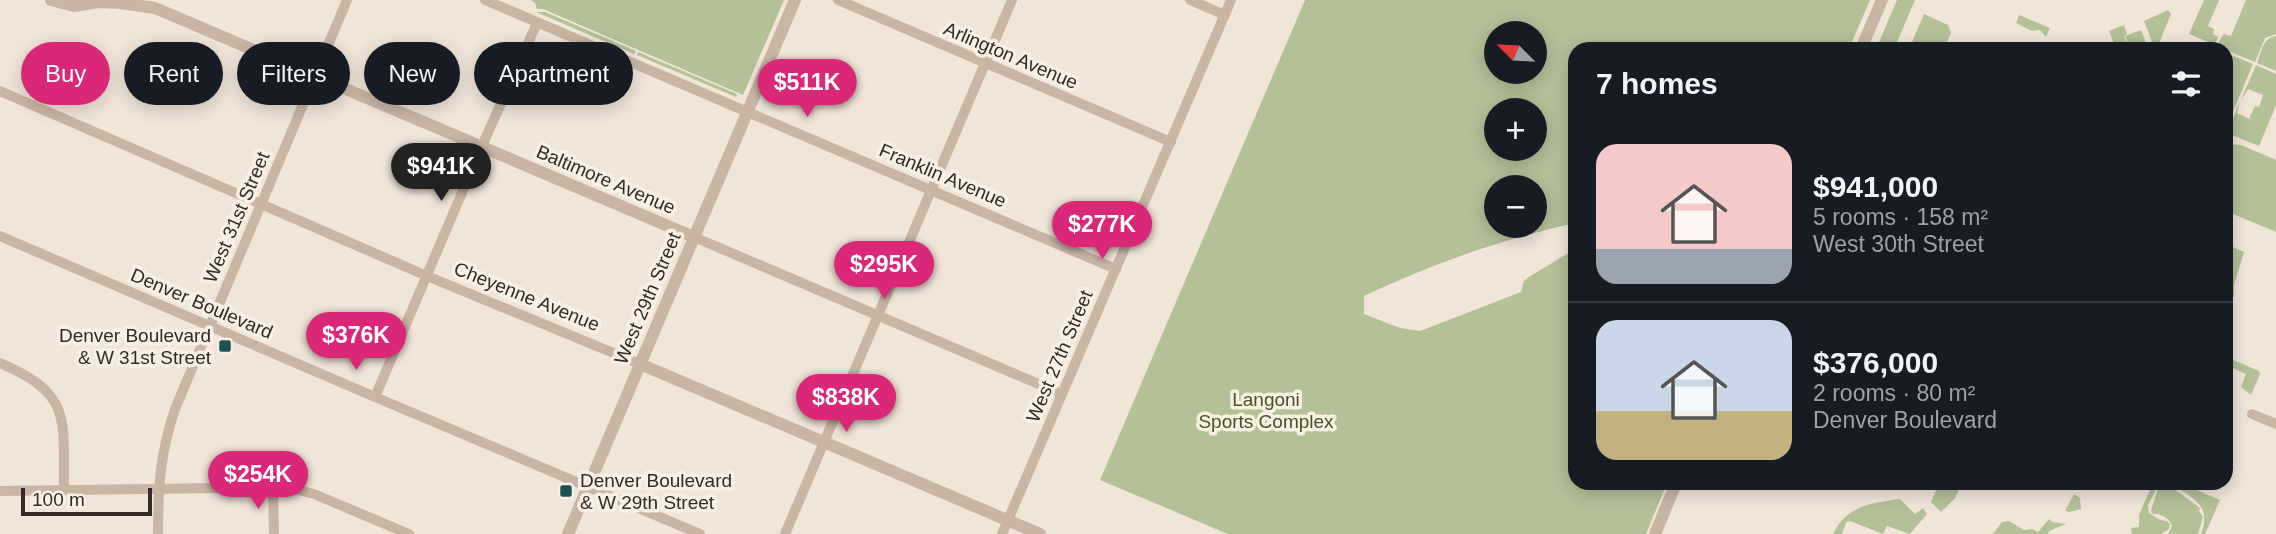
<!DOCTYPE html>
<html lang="en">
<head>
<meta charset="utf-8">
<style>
  body { margin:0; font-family:Arial,sans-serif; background:#242831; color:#f1f3f6; height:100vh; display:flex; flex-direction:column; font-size:26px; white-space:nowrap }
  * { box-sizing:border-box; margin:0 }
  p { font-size:23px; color:#9ea1a6 }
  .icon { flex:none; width:38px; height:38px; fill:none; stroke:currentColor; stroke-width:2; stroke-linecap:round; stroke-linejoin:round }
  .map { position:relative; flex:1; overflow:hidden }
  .details { position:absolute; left:1568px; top:42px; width:665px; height:448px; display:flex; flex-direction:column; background:#171b24; border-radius:21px; box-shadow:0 4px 18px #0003 }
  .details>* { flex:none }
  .banner { position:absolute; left:21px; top:42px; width:665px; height:63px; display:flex; gap:14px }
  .needle { width:46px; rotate:294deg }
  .controls { position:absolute; left:1484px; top:21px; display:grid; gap:14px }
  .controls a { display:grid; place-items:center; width:63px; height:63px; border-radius:50%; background:#171b24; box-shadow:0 4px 18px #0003; font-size:35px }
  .scale { position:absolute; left:21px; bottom:18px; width:131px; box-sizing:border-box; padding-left:7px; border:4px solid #342a26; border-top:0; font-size:19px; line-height:24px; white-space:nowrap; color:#342a26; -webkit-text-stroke:5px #f9f0e4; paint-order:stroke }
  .price { position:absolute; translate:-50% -60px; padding:0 16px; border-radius:24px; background:#db2777; color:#fff; font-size:23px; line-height:46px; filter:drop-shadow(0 2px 4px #0008) }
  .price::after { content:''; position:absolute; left:50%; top:42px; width:21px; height:16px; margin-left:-10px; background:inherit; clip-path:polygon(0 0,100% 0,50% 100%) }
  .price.current { background:#222; color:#fff }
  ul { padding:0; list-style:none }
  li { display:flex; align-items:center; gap:21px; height:175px; padding:0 28px }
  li+li { border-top:2px solid #363941 }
  li span { display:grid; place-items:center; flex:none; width:196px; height:140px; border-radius:21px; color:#555 }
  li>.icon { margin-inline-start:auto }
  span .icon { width:84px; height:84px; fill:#fffc; stroke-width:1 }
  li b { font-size:30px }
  h2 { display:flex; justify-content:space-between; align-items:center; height:84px; padding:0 28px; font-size:30px }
  .chip { padding:0 24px; border-radius:32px; background:#171b24; box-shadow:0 4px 18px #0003; font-size:24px; line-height:63px }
  .chip.current { background:#db2777; color:#fff }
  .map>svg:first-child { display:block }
  .green { fill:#b3c098; fill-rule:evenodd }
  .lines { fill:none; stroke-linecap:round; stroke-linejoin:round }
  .minor { stroke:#c9b5a4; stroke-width:10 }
  .tertiary { stroke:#c9b5a4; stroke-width:12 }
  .poi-dot { fill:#1b5256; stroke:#f9f0e4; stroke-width:2.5 }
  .labels { text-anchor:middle; stroke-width:7; stroke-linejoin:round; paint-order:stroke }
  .street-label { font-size:19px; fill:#342a26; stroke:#f9f0e4 }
  .poi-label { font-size:19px; fill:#342a26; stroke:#f9f0e4; text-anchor:end }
  .park-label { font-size:19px; fill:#445329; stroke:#f9f0e4 }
</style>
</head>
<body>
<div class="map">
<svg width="2276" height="534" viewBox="0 0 2276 534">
  <rect width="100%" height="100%" fill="#f1e5d8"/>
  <g class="green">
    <path d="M531,0H784L743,95L543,9H537L535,3Z"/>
    <path d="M1305,0H1870L1849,49H1575V223C1503,239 1431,264 1364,296V314L1400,328L1420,331L1521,292L1524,281L1529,277L1575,249V483H1667L1646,534H1228L1100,480ZM1496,33H1535V72H1496ZM1496,110H1535V149H1496ZM1496,187H1535V226H1496Z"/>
    <path d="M1897,0H1915L1894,49H1876Z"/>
    <path d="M2204,0H2219L2208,26L2214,29L2213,34L2218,37L2215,45L2189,34Z"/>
    <path d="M2246,0H2276V34L2265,38L2255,62L2216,46L2224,34L2231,36Z"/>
    <path d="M2168,10L2171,14L2158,46L2154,47L2144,21Z"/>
    <path d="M536,12H545L636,51L634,54Z"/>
    <path d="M1924,14L1948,25L1951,33L1944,49H1909Z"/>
    <path d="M2019,15L2050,28L2046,37L2040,30L2032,31L2016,23Z"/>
    <path d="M2124,25L2127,34L2124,36L2129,49H2116L2109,31Z"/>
    <path d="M2141,30L2148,48L2130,49L2125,36Z"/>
    <path d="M2276,36V71L2257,63C2261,52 2263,38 2276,36Z"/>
    <path d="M638,52L737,94L736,97L637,55Z"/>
    <path d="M2226,53L2253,64L2226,128Z"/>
    <path d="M2256,65L2276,74V105L2259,146L2227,133L2240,101L2237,113L2249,119L2255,106L2259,107L2263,95L2248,89L2241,100Z"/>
    <path d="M2231,144L2241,145L2276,160V232L2226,211V147Z"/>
    <path d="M2226,244L2244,252L2234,285V296L2231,302L2226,300Z"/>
    <path d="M2226,357L2259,371L2260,374L2251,395L2241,387L2246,374L2226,365Z"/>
    <path d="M1939,483H1962L1955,498L1941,512L1931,502Z"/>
    <path d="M2153,483H2157C2156,493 2152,497 2148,505L2149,513L2160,520L2167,521L2170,524L2169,529L2161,534H2132L2131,528L2139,527V515Z"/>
    <path d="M2166,483L2200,508L2199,511L2203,517L2198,534H2168L2172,526C2170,518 2159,513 2152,514L2151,510L2159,486Z"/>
    <path d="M2170,483H2180L2220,500L2205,534H2201C2213,504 2190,497 2170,483Z"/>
    <path d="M2074,494L2080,498L2081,509L2070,512L2065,511Z"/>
    <path d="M1900,499L1915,514L1923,508L1927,514L1910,534L1887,526L1883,534L1850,521L1846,522L1842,534H1833C1847,505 1872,503 1900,499Z"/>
    <path d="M2049,519L2052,522L2066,524L2049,531L2048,534H1993L2002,522L2009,521L2024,530L2032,529L2038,532Z"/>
  </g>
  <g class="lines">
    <g class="minor">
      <path d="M485,0L1116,269"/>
      <path d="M838,0L1171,142"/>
      <path d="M1190,0L1225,15"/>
      <path d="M0,91L427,276L640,364"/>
      <path d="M0,236L375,397L700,534"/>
      <path d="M694,237L1062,394"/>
      <path d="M0,363C73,394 63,419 64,490"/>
      <path d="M375,397L481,148L537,23"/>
      <path d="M2252,414L2276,424"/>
      <path d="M273,487L274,534"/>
      <path d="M0,491L287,487L314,494L409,534"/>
      <path d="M158,534C158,487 160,454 175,409L347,0"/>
      <path d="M785,534L1012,0"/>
      <path d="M1002,534L1231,0"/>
    </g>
    <g class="tertiary">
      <path d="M51,0L74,6L99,2L120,3L155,8L694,237"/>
      <path d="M1861,49L1882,0"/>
      <path d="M640,364L1040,534"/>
      <path d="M568,534L795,0"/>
      <path d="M1655,534L1676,483"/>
    </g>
  </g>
  <g class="poi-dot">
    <rect x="218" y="339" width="14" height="14" rx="3.5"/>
    <rect x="559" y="484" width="14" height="14" rx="3.5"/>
  </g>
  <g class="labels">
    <g class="street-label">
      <text transform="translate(1011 55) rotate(23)" y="7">Arlington Avenue</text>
      <text transform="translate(943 175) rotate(23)" y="7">Franklin Avenue</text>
      <text transform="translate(606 179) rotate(23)" y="7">Baltimore Avenue</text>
      <text transform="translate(236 217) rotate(-67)" y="7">West 31st Street</text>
      <text transform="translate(527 296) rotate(22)" y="7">Cheyenne Avenue</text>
      <text transform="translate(647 298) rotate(-67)" y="7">West 29th Street</text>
      <text transform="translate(202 303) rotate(23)" y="7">Denver Boulevard</text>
      <text transform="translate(1059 356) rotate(-67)" y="7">West 27th Street</text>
    </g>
    <g class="poi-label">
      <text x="211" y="342">Denver Boulevard<tspan x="211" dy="22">&amp; W 31st Street</tspan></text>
      <text x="580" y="487" text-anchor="start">Denver Boulevard<tspan x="580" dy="22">&amp; W 29th Street</tspan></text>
    </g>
    <g class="park-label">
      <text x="1266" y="406">Langoni<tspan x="1266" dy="22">Sports Complex</tspan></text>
    </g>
  </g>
</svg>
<div class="controls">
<a><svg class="needle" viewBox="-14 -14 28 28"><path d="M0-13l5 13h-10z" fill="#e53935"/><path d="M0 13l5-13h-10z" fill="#9ea1a6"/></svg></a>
<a>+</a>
<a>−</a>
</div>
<div class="scale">100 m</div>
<b class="price" style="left:807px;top:119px">$511K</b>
<b class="price current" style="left:441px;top:203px">$941K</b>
<b class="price" style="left:1102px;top:261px">$277K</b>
<b class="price" style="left:884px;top:301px">$295K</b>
<b class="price" style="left:356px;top:372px">$376K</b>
<b class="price" style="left:846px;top:434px">$838K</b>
<b class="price" style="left:258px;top:511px">$254K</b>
<div class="banner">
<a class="chip current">Buy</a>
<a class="chip">Rent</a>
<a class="chip">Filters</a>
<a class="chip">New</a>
<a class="chip">Apartment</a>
</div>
<section class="details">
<h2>7 homes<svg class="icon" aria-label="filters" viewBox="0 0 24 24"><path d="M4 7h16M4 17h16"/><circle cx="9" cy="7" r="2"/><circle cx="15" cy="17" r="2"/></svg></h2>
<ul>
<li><span style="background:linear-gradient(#f6c9c9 75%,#9aa5b1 0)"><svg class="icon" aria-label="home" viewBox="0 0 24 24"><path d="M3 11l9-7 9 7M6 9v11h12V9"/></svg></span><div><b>$941,000</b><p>5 rooms · 158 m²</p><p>West 30th Street</p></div></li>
<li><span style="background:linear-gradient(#c9d6e8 65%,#c2b280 0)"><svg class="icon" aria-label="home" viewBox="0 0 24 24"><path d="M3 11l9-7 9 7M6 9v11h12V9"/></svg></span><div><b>$376,000</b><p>2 rooms · 80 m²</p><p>Denver Boulevard</p></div></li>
</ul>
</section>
</div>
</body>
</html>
